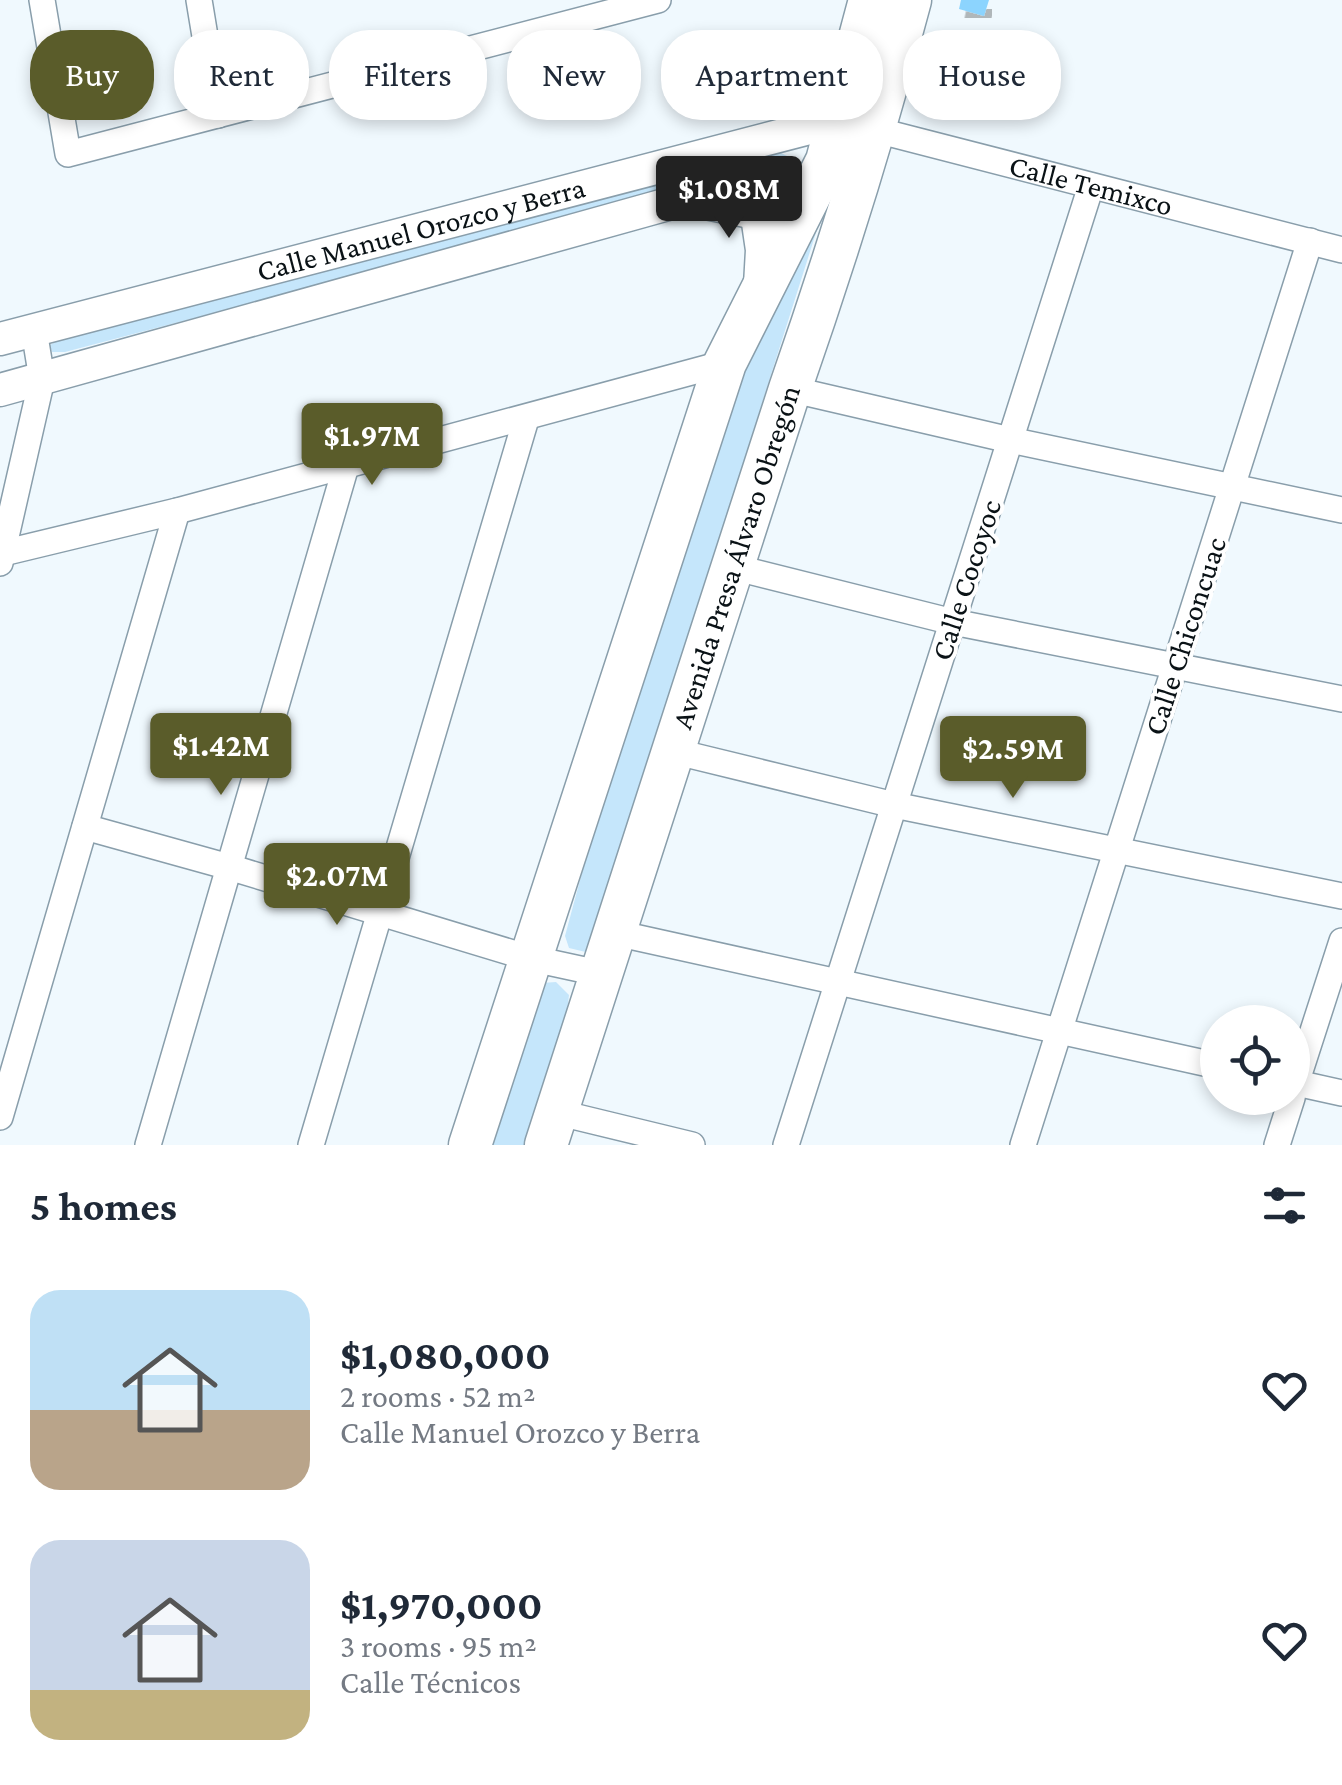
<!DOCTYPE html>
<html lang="en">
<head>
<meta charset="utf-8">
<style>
  body { margin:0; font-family:"Crimson Pro",serif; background:#f6f6f7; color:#1f2937; height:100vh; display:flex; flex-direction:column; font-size:38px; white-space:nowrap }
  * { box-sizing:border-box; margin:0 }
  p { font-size:32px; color:#747a83 }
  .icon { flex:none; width:55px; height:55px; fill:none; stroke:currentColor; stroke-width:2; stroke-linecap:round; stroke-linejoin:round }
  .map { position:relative; height:1145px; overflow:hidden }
  .side { display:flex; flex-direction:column; background:#fff; flex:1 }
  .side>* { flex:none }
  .top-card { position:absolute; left:30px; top:30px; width:1282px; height:90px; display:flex; gap:20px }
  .fabs { position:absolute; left:1200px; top:1005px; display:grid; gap:20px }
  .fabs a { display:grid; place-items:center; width:110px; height:110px; border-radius:50%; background:#fff; box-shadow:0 5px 15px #0003; font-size:50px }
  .price { position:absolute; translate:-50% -85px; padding:0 22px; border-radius:10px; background:#5a5c2a; color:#fff; font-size:32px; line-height:65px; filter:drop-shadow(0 2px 5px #0008) }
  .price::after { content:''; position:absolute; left:50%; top:60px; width:30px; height:22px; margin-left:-15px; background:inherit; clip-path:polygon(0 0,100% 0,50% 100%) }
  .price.on { background:#222; color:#fff }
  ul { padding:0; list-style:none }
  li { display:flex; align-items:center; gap:30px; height:250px; padding:0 30px }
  li span { display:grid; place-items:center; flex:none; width:280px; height:200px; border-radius:30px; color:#555 }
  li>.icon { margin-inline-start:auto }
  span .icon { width:120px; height:120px; fill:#fffc; stroke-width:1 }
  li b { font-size:42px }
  h2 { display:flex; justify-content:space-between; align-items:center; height:120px; padding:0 30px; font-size:42px }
  .pill { padding:0 35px; border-radius:40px; background:#fff; box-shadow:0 5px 15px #0003; font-size:35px; line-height:90px }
  .pill.on { background:#5a5c2a; color:#fff }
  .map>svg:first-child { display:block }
  .green { fill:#c5e6fb }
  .building { fill:#8cd4fe; filter:url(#shadow) }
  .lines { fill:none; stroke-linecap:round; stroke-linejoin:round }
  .minor-casing { stroke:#899eab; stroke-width:28 }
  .tertiary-casing { stroke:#899eab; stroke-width:35 }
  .primary-casing { stroke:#899eab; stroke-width:45 }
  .minor { stroke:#fff; stroke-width:25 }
  .tertiary { stroke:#fff; stroke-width:32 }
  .primary { stroke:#fff; stroke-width:42 }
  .labels { text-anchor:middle; stroke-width:8; stroke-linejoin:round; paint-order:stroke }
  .street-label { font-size:30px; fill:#0a1216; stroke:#fff }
</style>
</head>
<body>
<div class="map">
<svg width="1342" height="1145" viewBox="0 0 1342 1145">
  <defs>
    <filter id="shadow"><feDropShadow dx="5.5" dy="9" stdDeviation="0" flood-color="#0004"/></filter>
  </defs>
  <rect width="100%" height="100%" fill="#f0f9fe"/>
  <g class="green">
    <path d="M781,153L799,162L800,175L771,211L756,185L728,178L65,352H52L50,345L62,338L109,326Z"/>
    <path d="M820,220L745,457L739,508L594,954L569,948L565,936L620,732L742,351Z"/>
    <path d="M556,982L569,995L567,1012L524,1145H489L542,983Z"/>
  </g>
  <path class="building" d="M961,0H989L984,16L959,9Z"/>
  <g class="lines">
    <defs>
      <g id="minor">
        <path d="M42,0L68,154L658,0"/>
        <path d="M199,0L218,115"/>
        <path id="s1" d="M876,130L1342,250"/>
        <path d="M790,389L1010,440L1342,510"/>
        <path d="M3,553L177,511L725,363"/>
        <path d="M0,563L42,379L34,330"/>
        <path d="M733,567L953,622L1342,699"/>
        <path d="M673,751L894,805L1342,896"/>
        <path d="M85,827L229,867L529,958L603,974"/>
        <path d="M616,933L1218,1066"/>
        <path d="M1292,1082L1342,1093"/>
        <path d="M1292,1096L1342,941"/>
        <path d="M556,1112L692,1145"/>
        <path d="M0,1117L177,511"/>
        <path d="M148,1145L346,466"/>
        <path d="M311,1145L526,419"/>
        <path d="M786,1145L1091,186"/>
        <path d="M1023,1145L1310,241"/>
        <path d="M1277,1145L1292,1098"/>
      </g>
      <g id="tertiary">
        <path id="s2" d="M0,339L840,120L857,124"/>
        <path d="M0,390L686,199L746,211L757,216L762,250L760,285"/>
      </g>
      <g id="primary">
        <path d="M470,1145L725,363L827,161L870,0"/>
        <path id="s3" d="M546,1145L790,389C835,260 875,132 910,0"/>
      </g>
    </defs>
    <use href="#minor" class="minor-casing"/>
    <use href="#tertiary" class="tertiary-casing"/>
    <use href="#primary" class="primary-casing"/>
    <use href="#minor" class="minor"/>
    <use href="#tertiary" class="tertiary"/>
    <use href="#primary" class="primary"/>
  </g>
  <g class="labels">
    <g class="street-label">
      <text dy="10" stroke="none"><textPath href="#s1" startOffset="222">Calle Temixco</textPath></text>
      <text dy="10" stroke="none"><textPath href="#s2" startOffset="435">Calle Manuel Orozco y Berra</textPath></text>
      <text dy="10" stroke="none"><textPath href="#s3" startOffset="618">Avenida Presa Álvaro Obregón</textPath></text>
      <text transform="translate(966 580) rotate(-72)" y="10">Calle Cocoyoc</text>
      <text transform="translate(1185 636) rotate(-72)" y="10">Calle Chiconcuac</text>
    </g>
  </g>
</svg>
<div class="fabs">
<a><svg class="icon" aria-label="locate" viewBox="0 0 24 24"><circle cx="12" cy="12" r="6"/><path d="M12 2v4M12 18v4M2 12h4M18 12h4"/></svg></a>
</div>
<b class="price on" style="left:729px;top:241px">$1.08M</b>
<b class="price" style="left:372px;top:488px">$1.97M</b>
<b class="price" style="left:221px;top:798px">$1.42M</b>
<b class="price" style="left:1013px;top:801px">$2.59M</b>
<b class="price" style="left:337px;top:928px">$2.07M</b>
<div class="top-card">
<a class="pill on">Buy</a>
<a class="pill">Rent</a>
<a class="pill">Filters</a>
<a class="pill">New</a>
<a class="pill">Apartment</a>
<a class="pill">House</a>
</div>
</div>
<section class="side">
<h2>5 homes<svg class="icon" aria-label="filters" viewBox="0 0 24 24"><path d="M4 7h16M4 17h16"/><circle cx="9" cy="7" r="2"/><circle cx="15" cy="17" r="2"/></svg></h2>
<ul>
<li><span style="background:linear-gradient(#bfe0f5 60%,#b9a48a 0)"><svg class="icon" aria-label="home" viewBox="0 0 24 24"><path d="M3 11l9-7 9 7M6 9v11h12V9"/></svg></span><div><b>$1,080,000</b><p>2 rooms · 52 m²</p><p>Calle Manuel Orozco y Berra</p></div><svg class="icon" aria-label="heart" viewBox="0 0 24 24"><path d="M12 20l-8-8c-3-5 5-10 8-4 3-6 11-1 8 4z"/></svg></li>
<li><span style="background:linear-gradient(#c9d6e8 75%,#c2b280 0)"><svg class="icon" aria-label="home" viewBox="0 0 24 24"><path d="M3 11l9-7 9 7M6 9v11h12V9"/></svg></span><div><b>$1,970,000</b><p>3 rooms · 95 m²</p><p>Calle Técnicos</p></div><svg class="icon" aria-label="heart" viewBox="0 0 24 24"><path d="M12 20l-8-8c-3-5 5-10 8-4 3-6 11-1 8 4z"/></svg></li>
</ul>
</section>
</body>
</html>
